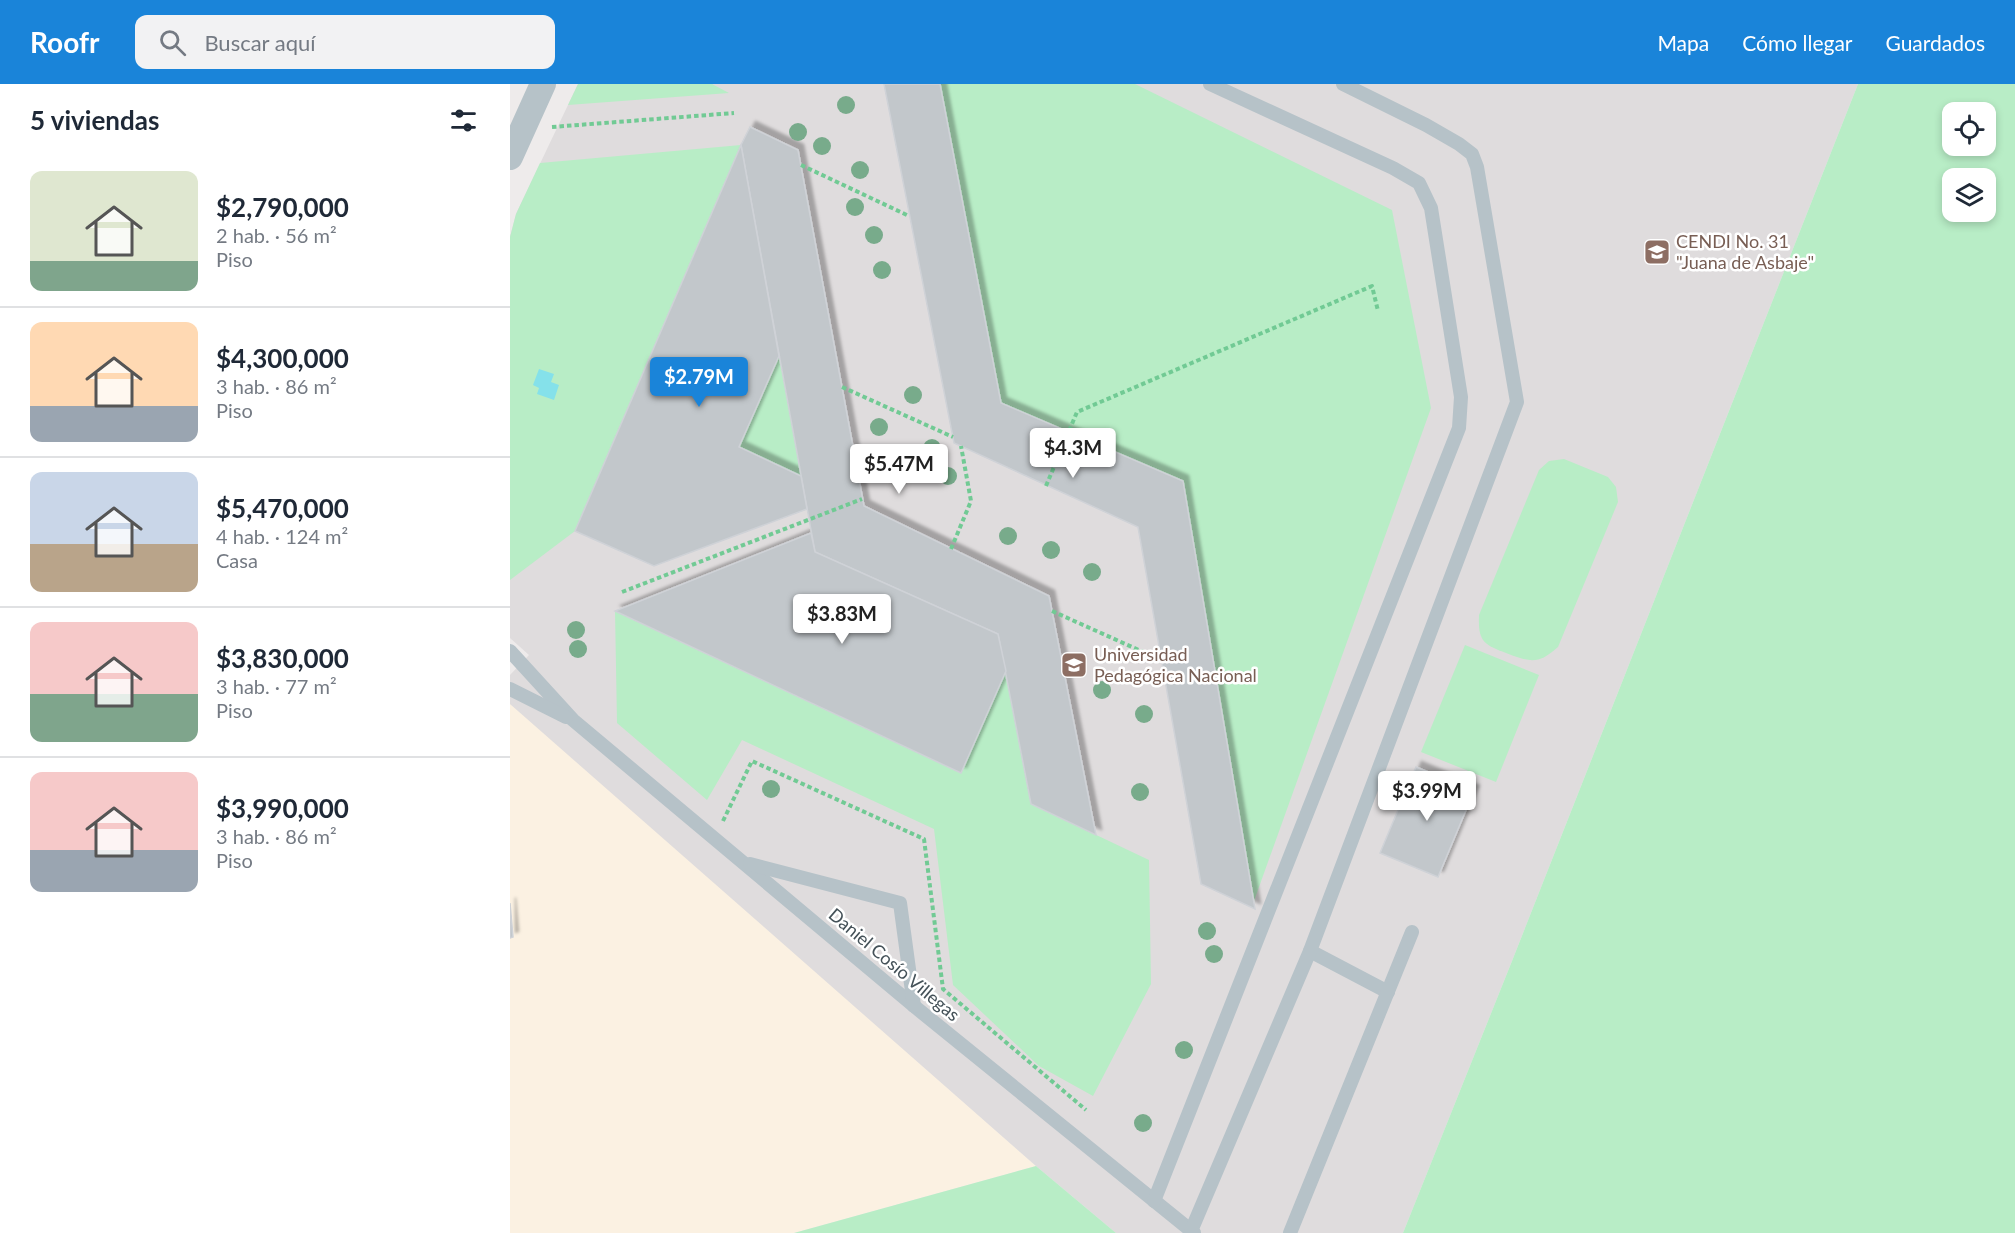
<!DOCTYPE html>
<html lang="es">
<head>
<meta charset="utf-8">
<style>
  body { margin:0; font-family:Lato,sans-serif; background:#f2f2f3; color:#1f2937; height:100vh; display:flex; flex-direction:column; font-size:22px; white-space:nowrap }
  * { box-sizing:border-box; margin:0 }
  p { font-size:20px; color:#747a83 }
  .icon { flex:none; width:33px; height:33px; fill:none; stroke:currentColor; stroke-width:2; stroke-linecap:round; stroke-linejoin:round }
  .map { position:relative; flex:1; overflow:hidden }
  .panel { display:flex; flex-direction:column; background:#fff; width:510px }
  .panel>* { flex:none }
  .fabs { position:absolute; left:1432px; top:18px; display:grid; gap:12px }
  .fabs a { display:grid; place-items:center; width:54px; height:54px; border-radius:12px; background:#fff; box-shadow:0 3px 9px #0003; font-size:30px }
  .price { position:absolute; translate:-50% -51px; padding:0 14px; border-radius:6px; background:#fff; color:#222; font-size:20px; line-height:39px; filter:drop-shadow(0 2px 3px #0008) }
  .price::after { content:''; position:absolute; left:50%; top:36px; width:18px; height:14px; margin-left:-9px; background:inherit; clip-path:polygon(0 0,100% 0,50% 100%) }
  .price.current { background:#1a84d9; color:#fff }
  ul { padding:0; list-style:none }
  li { display:flex; align-items:center; gap:18px; height:150px; padding:0 30px }
  li+li { border-top:2px solid #e0e1e3 }
  li span { display:grid; place-items:center; flex:none; width:168px; height:120px; border-radius:12px; color:#555 }
  li>.icon { margin-inline-start:auto }
  span .icon { width:72px; height:72px; fill:#fffc; stroke-width:1 }
  li b { font-size:26px }
  h2 { display:flex; justify-content:space-between; align-items:center; height:72px; padding:0 30px; font-size:26px }
  header { display:flex; align-items:center; gap:36px; box-sizing:border-box; height:84px; padding:0 30px; background:#1a84d9; color:#fff }
  header strong { font-size:28px }
  nav { display:flex; gap:33px; margin-inline-start:auto; font-size:21px }
  .search { width:420px; height:54px; background:#f2f2f3; display:flex; align-items:center; gap:15px; box-sizing:border-box; padding:0 21px; border-radius:12px; color:#747a83; font-size:22px }
  main { display:flex; flex:1; min-height:0 }
  .map>svg:first-child { display:block }
  .commercial { fill:#fbf1e2 }
  .education { fill:#dfdcdd }
  .green { fill:#b8edc6; fill-rule:evenodd }
  .water { fill:#85e1ea }
  .building { fill:#c2c7cb; stroke:#cfd2d7; stroke-width:1.5; filter:url(#shadow) }
  .lines { fill:none; stroke-linecap:round; stroke-linejoin:round }
  .path { stroke:#71ca94; stroke-width:4; stroke-dasharray:4.5 3; stroke-linecap:butt }
  .lane { stroke:#b6c2c8; stroke-width:14 }
  .street { stroke:#b6c2c8; stroke-width:26 }
  .tree { fill:#78ab8b }
  .labels { text-anchor:middle; stroke-width:5; stroke-linejoin:round; paint-order:stroke }
  .education-label { font-size:18px; fill:#785e54; stroke:#fff; text-anchor:start }
  .street-label { font-size:18px; fill:#445158; stroke:#fff }
</style>
</head>
<body>
<header>
<strong>Roofr</strong>
<div class="search"><svg class="icon" aria-label="search" viewBox="0 0 24 24"><circle cx="10" cy="10" r="6"/><path d="M15 15l6 6"/></svg>Buscar aquí</div>
<nav><a>Mapa</a><a>Cómo llegar</a><a>Guardados</a></nav>
</header>
<main>
<section class="panel">
<h2>5 viviendas<svg class="icon" aria-label="filters" viewBox="0 0 24 24"><path d="M4 7h16M4 17h16"/><circle cx="9" cy="7" r="2"/><circle cx="15" cy="17" r="2"/></svg></h2>
<ul>
<li><span style="background:linear-gradient(#dfe7d0 75%,#7fa58c 0)"><svg class="icon" aria-label="home" viewBox="0 0 24 24"><path d="M3 11l9-7 9 7M6 9v11h12V9"/></svg></span><div><b>$2,790,000</b><p>2 hab. · 56 m²</p><p>Piso</p></div></li>
<li><span style="background:linear-gradient(#ffd9b3 70%,#9aa5b1 0)"><svg class="icon" aria-label="home" viewBox="0 0 24 24"><path d="M3 11l9-7 9 7M6 9v11h12V9"/></svg></span><div><b>$4,300,000</b><p>3 hab. · 86 m²</p><p>Piso</p></div></li>
<li><span style="background:linear-gradient(#c9d6e8 60%,#b9a48a 0)"><svg class="icon" aria-label="home" viewBox="0 0 24 24"><path d="M3 11l9-7 9 7M6 9v11h12V9"/></svg></span><div><b>$5,470,000</b><p>4 hab. · 124 m²</p><p>Casa</p></div></li>
<li><span style="background:linear-gradient(#f6c9c9 60%,#7fa58c 0)"><svg class="icon" aria-label="home" viewBox="0 0 24 24"><path d="M3 11l9-7 9 7M6 9v11h12V9"/></svg></span><div><b>$3,830,000</b><p>3 hab. · 77 m²</p><p>Piso</p></div></li>
<li><span style="background:linear-gradient(#f6c9c9 65%,#9aa5b1 0)"><svg class="icon" aria-label="home" viewBox="0 0 24 24"><path d="M3 11l9-7 9 7M6 9v11h12V9"/></svg></span><div><b>$3,990,000</b><p>3 hab. · 86 m²</p><p>Piso</p></div></li>
</ul>
</section>
<div class="map">
<svg width="1505" height="1149" viewBox="0 0 1505 1149">
  <defs>
    <filter id="shadow"><feDropShadow dx="5.5" dy="-5.5" stdDeviation="1.5" flood-color="#0004"/></filter>
  </defs>
  <rect width="100%" height="100%" fill="#eeebeb"/>
  <path class="commercial" d="M0,620L23,638L526,1082L284,1149H0Z"/>
  <path class="education" d="M68,0H1348L1002,877L893,1149H606L526,1082L0,620V591L19,571L0,554V153L6,130Z"/>
  <g class="green">
    <path d="M68,0H202L219,9L58,21Z"/>
    <path d="M430,0H625L882,126L921,324L744,817L673,397L491,319Z"/>
    <path d="M1348,0H1505V1149H893L1002,877ZM1443,28H1476V62H1443ZM1443,94H1476V128H1443Z"/>
    <path d="M231,61L65,447L0,496V153L6,130L30,79Z"/>
    <path d="M269,272L291,392L229,363Z"/>
    <path d="M1054,375L1098,393L1106,403L1108,418L1048,563C1028,581 1020,578 996,569C973,560 968,557 969,531L1029,386L1039,377Z"/>
    <path d="M105,527L451,688L496,587L521,720L639,776L641,900L583,1012L529,982L443,901L424,745L232,656L197,716L107,639Z"/>
    <path d="M955,561L1029,591L986,698L911,668Z"/>
    <path d="M526,1082L606,1149H284Z"/>
  </g>
  <path class="water" d="M29,285L44,290L41,298L49,301L44,316L27,310L29,304L23,301Z"/>
  <g class="building">
    <path d="M374,0H430L491,319L673,397L745,825L691,800L628,443L444,359Z"/>
    <path d="M240,43L288,66L354,422L539,512L586,751L521,720L488,550L305,468L231,61Z"/>
    <path d="M231,61L269,272L229,363L291,392L297,425L144,482L65,447Z"/>
    <path d="M301,449L305,468L488,550L496,587L451,689L105,527Z"/>
    <path d="M906,683L964,707L928,793L870,769Z"/>
    <path d="M0,819L3,853L0,854Z"/>
  </g>
  <g class="lines">
    <g class="path">
      <path d="M42,43L224,29"/>
      <path d="M291,81L399,132"/>
      <path d="M332,303L443,353"/>
      <path d="M536,402L567,328L862,202L868,227"/>
      <path d="M441,465L461,417L451,362"/>
      <path d="M112,508L352,415"/>
      <path d="M542,527L651,576"/>
      <path d="M213,737L242,677L414,755L433,905L576,1026"/>
    </g>
    <g class="lane">
      <path d="M0,567L63,636L404,922L684,1149"/>
      <path d="M0,605L56,633"/>
      <path d="M240,780L390,819L404,922"/>
      <path d="M800,867L878,908"/>
      <path d="M644,1117L949,344L951,313L921,124L909,99L883,84L700,0"/>
      <path d="M681,1147L800,867L1007,318L967,83L962,70L949,60L916,41L833,0"/>
      <path d="M780,1149L902,848"/>
    </g>
    <path class="street" d="M0,73L33,0"/>
  </g>
  <g class="tree">
    <circle cx="336" cy="21" r="9"/>
    <circle cx="288" cy="48" r="9"/>
    <circle cx="312" cy="62" r="9"/>
    <circle cx="350" cy="86" r="9"/>
    <circle cx="345" cy="123" r="9"/>
    <circle cx="364" cy="151" r="9"/>
    <circle cx="372" cy="186" r="9"/>
    <circle cx="403" cy="311" r="9"/>
    <circle cx="369" cy="343" r="9"/>
    <circle cx="422" cy="364" r="9"/>
    <circle cx="438" cy="392" r="9"/>
    <circle cx="498" cy="452" r="9"/>
    <circle cx="541" cy="466" r="9"/>
    <circle cx="582" cy="488" r="9"/>
    <circle cx="66" cy="546" r="9"/>
    <circle cx="68" cy="565" r="9"/>
    <circle cx="592" cy="606" r="9"/>
    <circle cx="634" cy="630" r="9"/>
    <circle cx="261" cy="705" r="9"/>
    <circle cx="630" cy="708" r="9"/>
    <circle cx="697" cy="847" r="9"/>
    <circle cx="704" cy="870" r="9"/>
    <circle cx="674" cy="966" r="9"/>
    <circle cx="633" cy="1039" r="9"/>
  </g>
  <defs>
    <symbol id="school-square" viewBox="-11 -11 22 22"><rect x="-9" y="-9" width="18" height="18" rx="4" fill="#8d6e63" stroke="#fff"/><path d="M0-5L7-2L0 1L-7-2ZM-4 1L0 2.5L4 1V4Q0 6-4 4Z" fill="#fff"/></symbol>
    <symbol id="university-square" viewBox="-11 -11 22 22"><rect x="-9" y="-9" width="18" height="18" rx="4" fill="#8d6e63" stroke="#fff"/><path d="M0-5L7-2L0 1L-7-2ZM-4 1L0 2.5L4 1V4Q0 6-4 4Z" fill="#fff"/></symbol>
  </defs>
  <g fill-rule="evenodd">
    <use href="#school-square" x="1132" y="153" width="30" height="30"/>
    <use href="#university-square" x="549" y="566" width="30" height="30"/>
  </g>
  <g class="labels">
    <g class="education-label">
      <text x="1166" y="164">CENDI No. 31<tspan x="1166" dy="21">"Juana de Asbaje"</tspan></text>
      <text x="584" y="577">Universidad<tspan x="584" dy="21">Pedagógica Nacional</tspan></text>
    </g>
    <g class="street-label">
      <text transform="translate(384 881) rotate(40)" y="6">Daniel Cosío Villegas</text>
    </g>
  </g>
</svg>
<div class="fabs">
<a><svg class="icon" aria-label="locate" viewBox="0 0 24 24"><circle cx="12" cy="12" r="6"/><path d="M12 2v4M12 18v4M2 12h4M18 12h4"/></svg></a>
<a><svg class="icon" aria-label="layers" viewBox="0 0 24 24"><path d="M12 4l9 5-9 5-9-5zM3 14l9 5 9-5"/></svg></a>
</div>
<b class="price current" style="left:189px;top:324px">$2.79M</b>
<b class="price" style="left:563px;top:395px">$4.3M</b>
<b class="price" style="left:389px;top:411px">$5.47M</b>
<b class="price" style="left:332px;top:561px">$3.83M</b>
<b class="price" style="left:917px;top:738px">$3.99M</b>
</div>
</main>
</body>
</html>
